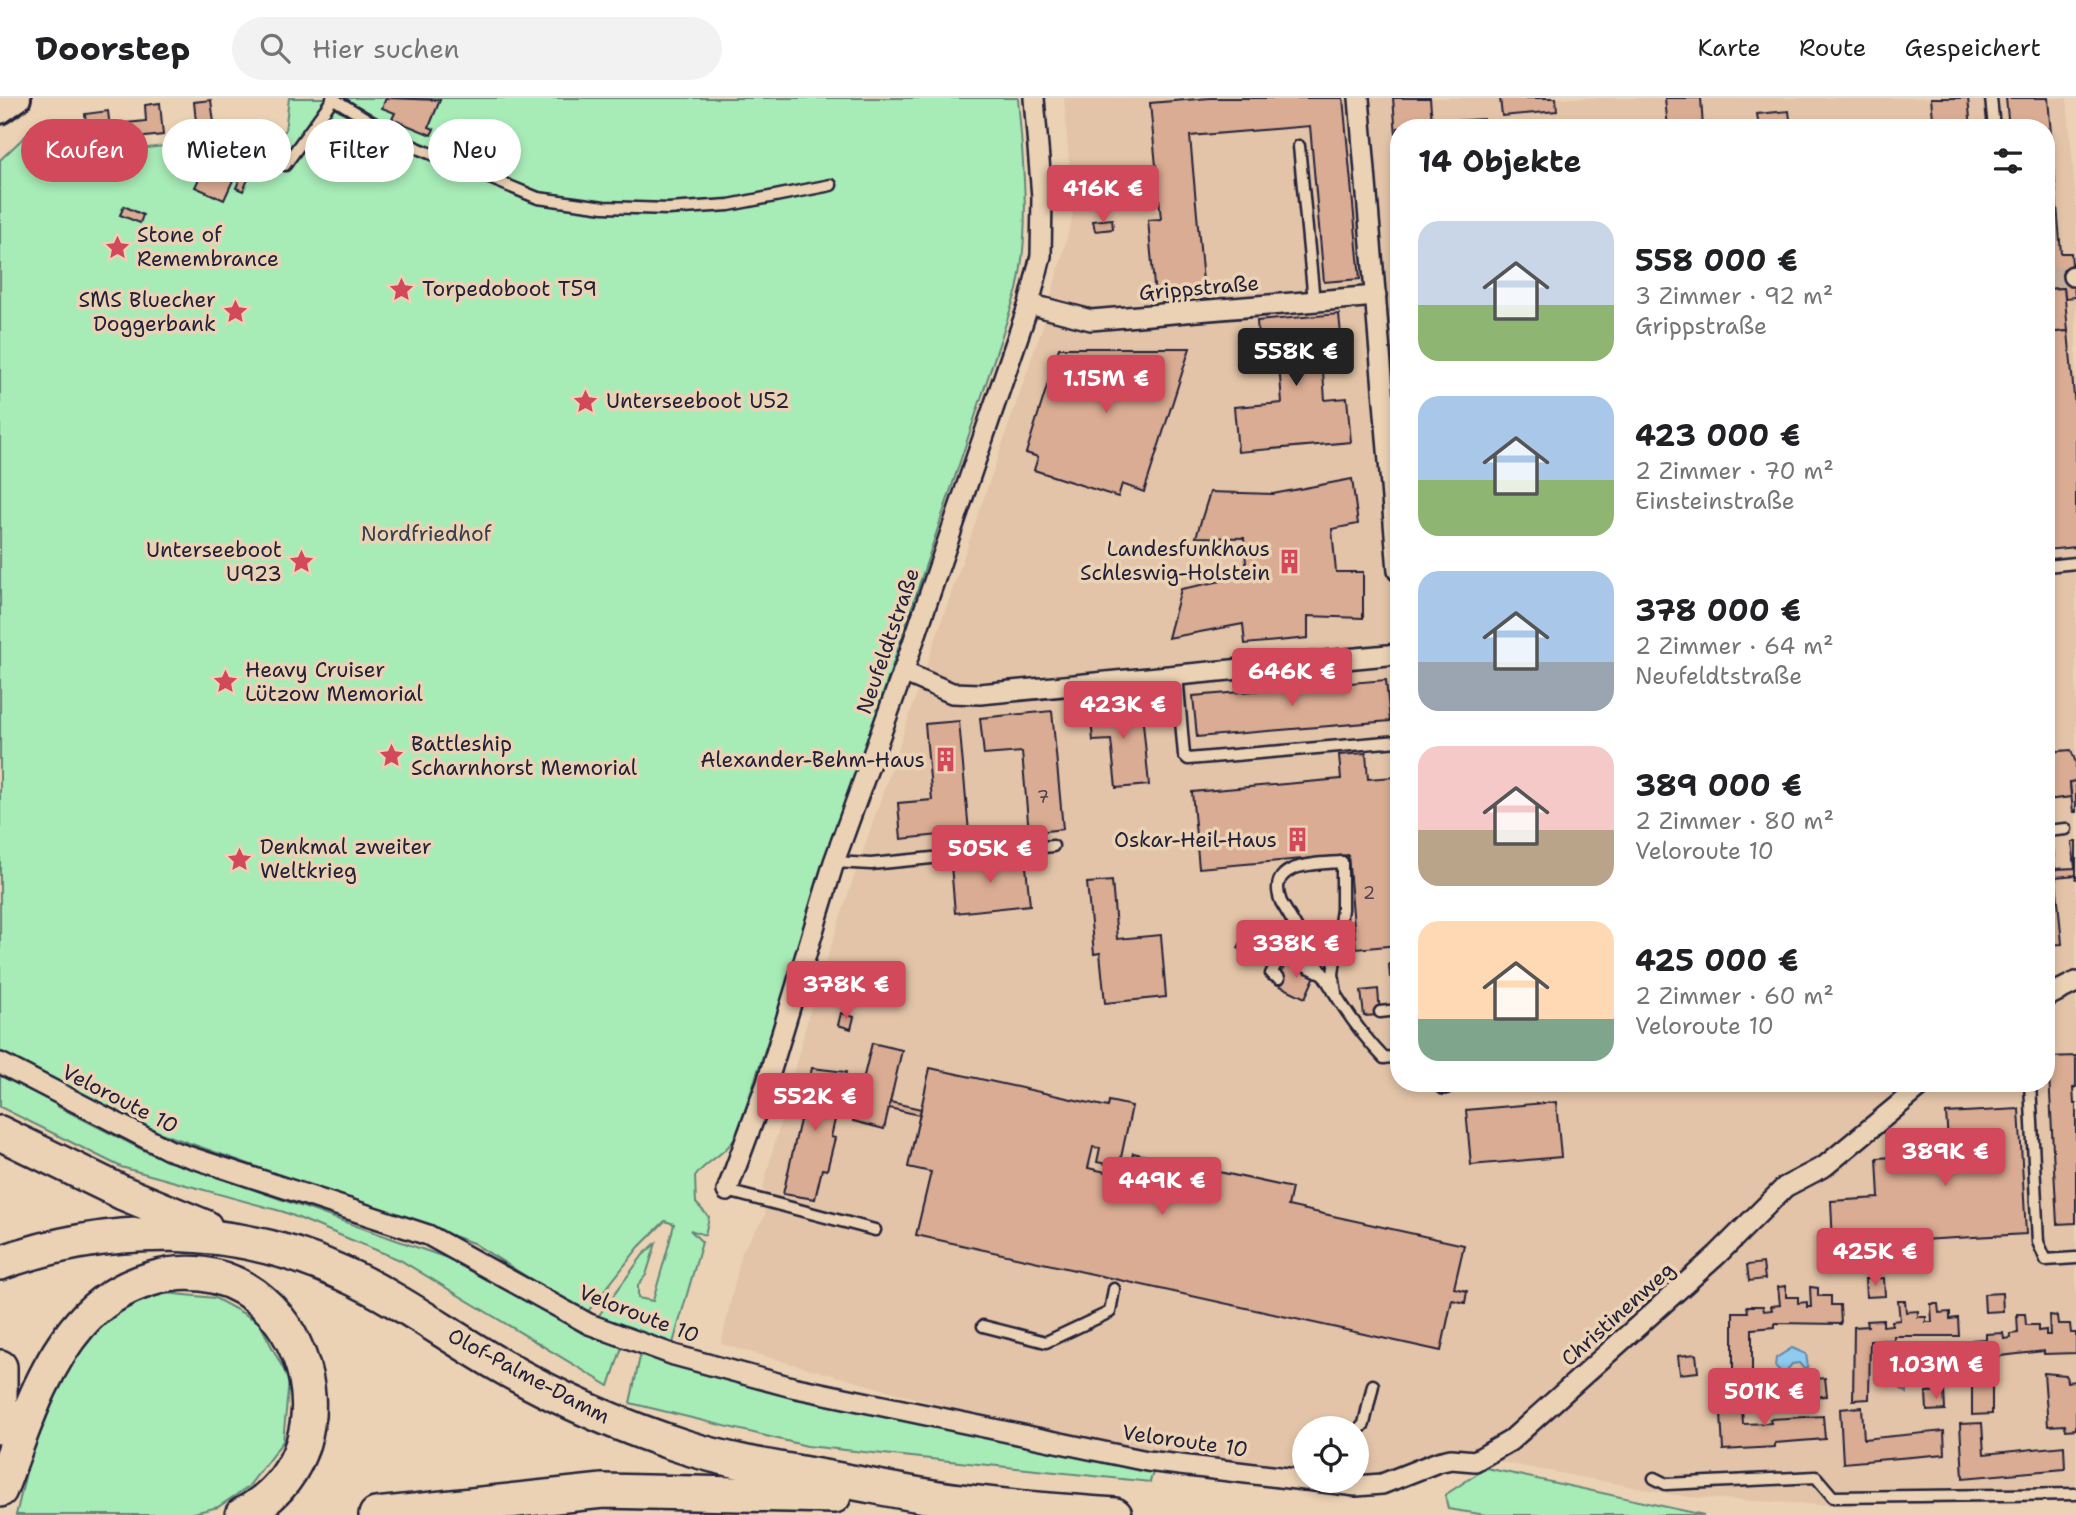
<!DOCTYPE html>
<html lang="de">
<head>
<meta charset="utf-8">
<style>
  body { margin:0; font-family:"Shantell Sans",sans-serif; background:#f2f2f2; color:#202124; height:100vh; display:flex; flex-direction:column; font-size:26px; white-space:nowrap }
  * { box-sizing:border-box; margin:0 }
  p { font-size:23px; color:#757577 }
  .icon { flex:none; width:38px; height:38px; fill:none; stroke:currentColor; stroke-width:2; stroke-linecap:round; stroke-linejoin:round }
  .map { position:relative; flex:1; overflow:hidden }
  .sheet { position:absolute; left:1390px; top:21px; width:665px; height:973px; display:flex; flex-direction:column; background:#fff; border-radius:28px; box-shadow:0 4px 10px #0003 }
  .sheet>* { flex:none }
  .banner { position:absolute; left:21px; top:21px; width:665px; height:63px; display:flex; gap:14px }
  .buttons { position:absolute; left:1292px; top:1318px; display:grid; gap:14px }
  .buttons a { display:grid; place-items:center; width:77px; height:77px; border-radius:50%; background:#fff; box-shadow:0 4px 10px #0003; font-size:35px }
  .price { position:absolute; translate:-50% -60px; padding:0 16px; border-radius:7px; background:#d1495b; color:#fff; font-size:23px; line-height:46px; filter:drop-shadow(0 2px 4px #0008) }
  .price::after { content:''; position:absolute; left:50%; top:42px; width:21px; height:16px; margin-left:-10px; background:inherit; clip-path:polygon(0 0,100% 0,50% 100%) }
  .price.active { background:#222; color:#fff }
  ul { padding:0; list-style:none }
  li { display:flex; align-items:center; gap:21px; height:175px; padding:0 28px }
  li span { display:grid; place-items:center; flex:none; width:196px; height:140px; border-radius:21px; color:#555 }
  li>.icon { margin-inline-start:auto }
  span .icon { width:84px; height:84px; fill:#fffc; stroke-width:1 }
  li b { font-size:30px }
  h2 { display:flex; justify-content:space-between; align-items:center; height:84px; padding:0 28px; font-size:30px }
  .tag { padding:0 24px; border-radius:32px; background:#fff; box-shadow:0 4px 10px #0003; font-size:24px; line-height:63px }
  .tag.active { background:#d1495b; color:#fff }
  header { display:flex; align-items:center; gap:42px; box-sizing:border-box; height:98px; padding:0 35px; background:#fff; border-bottom:2px solid #e0e0e0 }
  header strong { font-size:33px }
  nav { display:flex; gap:38px; margin-inline-start:auto; font-size:24px }
  .search { width:490px; height:63px; background:#f2f2f2; display:flex; align-items:center; gap:18px; box-sizing:border-box; padding:0 24px; border-radius:38px; color:#757577; font-size:26px }
  .map>svg:first-child { display:block }
  .built { fill:#e3c4a8; fill-rule:evenodd }
  .green { fill:#a7ebb7; stroke:#648679; stroke-width:2 }
  .water { fill:#8fcbef; stroke:#6387a7; stroke-width:2 }
  .building { fill:#daac93; stroke:#22223b; stroke-width:2 }
  .lines { fill:none; stroke-linecap:round; stroke-linejoin:round }
  .street-tunnel { stroke:#c4af9c; stroke-width:19; stroke-dasharray:19 10; stroke-linecap:butt }
  .lane-casing { stroke:#22223b; stroke-width:15 }
  .street-casing { stroke:#22223b; stroke-width:24 }
  .secondary-casing { stroke:#22223b; stroke-width:32 }
  .highway-casing { stroke:#22223b; stroke-width:38 }
  .lane { stroke:#ecd2b4; stroke-width:10 }
  .street { stroke:#ecd2b4; stroke-width:19 }
  .secondary { stroke:#ecd2b4; stroke-width:26 }
  .highway { stroke:#ecd2b4; stroke-width:33 }
  .labels { text-anchor:middle; stroke-width:7; stroke-linejoin:round; paint-order:stroke }
  .number-label { font-size:18px; fill:#504451 }
  .poi-label { font-size:21px; fill:#22223b; stroke:#ecd2b4; text-anchor:start }
  .street-label { font-size:21px; fill:#22223b; stroke:#ecd2b4 }
  .park-label { font-size:21px; fill:#36404e; stroke:#ecd2b4 }
</style>
</head>
<body>
<header>
<strong>Doorstep</strong>
<div class="search"><svg class="icon" aria-label="search" viewBox="0 0 24 24"><circle cx="10" cy="10" r="6"/><path d="M15 15l6 6"/></svg>Hier suchen</div>
<nav><a>Karte</a><a>Route</a><a>Gespeichert</a></nav>
</header>
<div class="map">
<svg width="2076" height="1417" viewBox="0 0 2076 1417">
  <rect width="100%" height="100%" fill="#ecd2b4"/>
  <filter id="ink" filterUnits="userSpaceOnUse"><feTurbulence type="fractalNoise" baseFrequency=".0143" numOctaves="2"/><feDisplacementMap in="SourceGraphic" scale="14" xChannelSelector="R" yChannelSelector="G"/><feConvolveMatrix kernelMatrix="1 2 1 2 8 2 1 2 1" color-interpolation-filters="sRGB"/></filter>
  <g filter="url(#ink)">
    <path class="built" d="M1064,0H2067L2076,104V1404L1819,1407L1687,1399L1436,1352L1384,1379L1356,1381V1330H1304V1377L1175,1361L1033,1333L721,1246L742,1153L765,1118L763,1089L809,916L841,817L1044,224L1073,117ZM1398,30H2046V985H1398Z"/>
    <g class="green">
      <path d="M289,0H1018C1023,65 1031,127 1017,192L736,1039C723,1059 706,1062 695,1079L696,1105L709,1119L705,1137L690,1132L702,1144L672,1249L597,1220L643,1157L656,1145L646,1177L638,1187V1200L653,1203C659,1180 668,1152 674,1126L665,1123L639,1149L586,1216L473,1145L158,1034L68,989L57,1008L147,1054L464,1166L582,1235L622,1249L609,1288L400,1162L284,1114L121,1069L0,1009V62L36,28L60,61L285,33Z"/>
      <path d="M165,1195L215,1200L259,1224L289,1282L283,1343L248,1389L218,1409L186,1417H16C34,1345 45,1256 114,1214C129,1205 149,1201 165,1195Z"/>
      <path d="M641,1254L843,1310L1154,1371L1150,1384L807,1348L630,1305Z"/>
      <path d="M1486,1370L1704,1417H1486L1448,1411L1445,1397Z"/>
    </g>
    <g class="water">
      <path d="M1792,1250L1806,1256L1808,1269L1804,1271L1799,1265L1792,1266L1787,1272V1280L1775,1268L1776,1260Z"/>
      <path d="M1912,1264L1926,1272L1928,1285L1924,1286L1919,1281H1912L1907,1288V1295L1899,1289L1894,1276L1901,1266Z"/>
    </g>
    <g class="building">
      <path d="M386,0L440,2L429,29L434,31L431,37L392,21L395,15L382,10Z"/>
      <path d="M1210,0H1343L1360,181L1324,184L1310,28L1190,38L1204,195L1155,199L1148,122L1161,121L1150,5Z"/>
      <path d="M1393,0H1430L1432,24L1483,21L1484,30H1398V62Z"/>
      <path d="M1500,0H1556L1557,13L1502,18Z"/>
      <path d="M1665,0H1701L1703,30H1668Z"/>
      <path d="M1931,0H1968L1971,30H1934Z"/>
      <path d="M2006,0H2048L2061,155H2071L2075,199L2065,200L2064,190L2046,191V30H2009Z"/>
      <path d="M211,2L215,32L197,34L194,4Z"/>
      <path d="M160,5L163,37L127,41L126,25L146,23L145,7Z"/>
      <path d="M108,13L112,47L88,49L85,16Z"/>
      <path d="M1789,13L1791,30H1759L1757,16Z"/>
      <path d="M206,66L234,80L224,102L195,89Z"/>
      <path d="M243,73L250,77L243,93L236,90Z"/>
      <path d="M124,108L143,117L140,125L120,117Z"/>
      <path d="M1112,121L1113,131L1095,133L1093,123Z"/>
      <path d="M2064,190L2068,233L2046,235V191Z"/>
      <path d="M1339,216L1343,258L1322,260L1325,302L1347,300L1351,344L1238,354L1234,309L1282,305L1279,266L1260,267L1257,223Z"/>
      <path d="M2068,233L2076,320V449L2046,452V235Z"/>
      <path d="M1059,250H1190L1144,394L1122,386L1118,399L1034,372L1038,359L1026,355Z"/>
      <path d="M1352,381L1358,426L1332,431L1336,474H1363V520L1308,518V540L1245,546L1243,526L1168,540L1181,491L1247,478L1244,440L1196,439L1210,394L1273,396Z"/>
      <path d="M1386,582L1390,623L1197,639L1193,598Z"/>
      <path d="M1141,604L1149,687L1116,690L1111,642L1093,643L1090,609Z"/>
      <path d="M1052,613L1063,731L1029,735L1022,654L984,657L980,620Z"/>
      <path d="M959,623L969,734L901,741L898,705L932,702L925,626Z"/>
      <path d="M2071,652L2076,665V683L2070,684L2071,699L2046,702V654Z"/>
      <path d="M1366,655L1368,681L1394,679L1398,727V847L1356,851L1348,757L1199,770L1192,694L1341,681L1339,657Z"/>
      <path d="M2076,683V714H2073L2070,684Z"/>
      <path d="M2072,744H2076V782V777L2056,779L2055,771L2075,770Z"/>
      <path d="M2053,749L2062,846L2046,847V750Z"/>
      <path d="M1025,759L1030,807L955,815L951,767Z"/>
      <path d="M1112,783L1117,841L1161,837L1166,899L1105,905L1100,855L1094,856L1087,785Z"/>
      <path d="M1249,828L1277,842L1267,864L1238,850Z"/>
      <path d="M1287,864L1315,878L1305,900L1276,886Z"/>
      <path d="M1398,865V878L1390,879L1389,866Z"/>
      <path d="M1378,891L1380,917L1364,918L1361,893Z"/>
      <path d="M841,915L854,919L851,931L838,927Z"/>
      <path d="M872,945L902,952L884,1031L853,1023Z"/>
      <path d="M2076,958V989L2073,990L2074,1006H2076V1125L2057,1126L2048,959Z"/>
      <path d="M812,970L846,974L831,1039L835,1040L827,1072L822,1071L815,1101L783,1096Z"/>
      <path d="M930,970L1108,1009L1109,1003L1132,1008L1119,1069L1097,1064L1100,1050L1093,1049L1088,1070L1128,1079L1133,1055L1292,1090L1288,1108L1464,1147L1454,1190L1467,1193L1465,1205L1452,1202L1441,1253L916,1137L931,1074L908,1069Z"/>
      <path d="M841,996L859,1001L857,1008L839,1003Z"/>
      <path d="M890,1004L921,1011L919,1017L889,1010Z"/>
      <path d="M1556,1004L1561,1059L1471,1067L1466,1012Z"/>
      <path d="M2019,1011L2026,1136L1833,1147L1831,1103L1879,1100L1877,1060L1949,1056L1946,1015Z"/>
      <path d="M1763,1165L1765,1181L1749,1183L1747,1167Z"/>
      <path d="M1884,1180L1885,1198L1866,1199L1865,1181Z"/>
      <path d="M1786,1188V1199H1798V1205L1807,1204V1209H1811L1810,1189L1818,1190V1198H1831V1207H1840L1841,1226L1775,1225V1229L1752,1231V1287L1733,1288V1214H1748L1747,1208H1763L1764,1213L1772,1212L1771,1208L1780,1207L1778,1189Z"/>
      <path d="M2002,1195L2003,1213L1985,1214L1984,1196Z"/>
      <path d="M1898,1203H1905L1906,1214L1918,1213V1219H1926V1224H1932L1931,1206H1938L1939,1215L1950,1214V1221L1958,1220L1959,1238H1894V1242L1870,1243L1869,1301L1853,1302L1854,1229L1868,1228L1867,1223L1883,1222V1228L1892,1227L1891,1223L1900,1222Z"/>
      <path d="M2017,1216H2025L2026,1227H2038V1233L2046,1232V1237H2050L2049,1217L2057,1218L2058,1226H2070L2071,1235H2076V1255L2044,1256V1253L1992,1259V1316L1972,1317V1242L1986,1241V1236L2003,1235L2004,1241L2011,1240L2010,1236L2018,1235Z"/>
      <path d="M1696,1256L1698,1274L1680,1276L1678,1258Z"/>
      <path d="M2044,1275L2066,1277L2067,1284L2076,1283V1331L2066,1332L2065,1327L2048,1328Z"/>
      <path d="M1825,1280L1827,1298L1808,1299L1806,1282Z"/>
      <path d="M1944,1293L1945,1312L1927,1313L1926,1294Z"/>
      <path d="M1741,1294L1743,1326L1771,1325L1770,1321L1823,1318L1825,1341L1775,1345V1349L1723,1352L1720,1297Z"/>
      <path d="M1862,1309L1864,1341L1944,1333L1945,1356L1843,1365L1840,1311Z"/>
      <path d="M1982,1325L1984,1356L2064,1348L2065,1371L1963,1380L1960,1326Z"/>
    </g>
    <g class="lines">
      <path class="street-tunnel" d="M2046,179L2073,178"/>
      <defs>
        <g id="lane">
          <path d="M332,0L410,47L538,100L604,109L668,111L729,107L831,87"/>
          <path d="M1991,0L1994,30"/>
          <path d="M1299,48L1314,203"/>
          <path d="M285,67L332,2"/>
          <path d="M2046,468L2076,465"/>
          <path d="M1177,577L1184,657L1188,661L1398,643"/>
          <path d="M2046,733L2066,731"/>
          <path d="M834,764L871,766L1053,748"/>
          <path d="M1279,880L1271,876L1281,856L1325,877"/>
          <path d="M1336,895L1333,876L1342,811V764C1317,766 1265,764 1281,804C1313,856 1341,916 1384,960L1398,958"/>
          <path d="M1380,914L1398,912"/>
          <path d="M2030,985L2038,1144L2046,1162L2076,1160"/>
          <path d="M727,1093L875,1132"/>
          <path d="M983,1228L1046,1244L1110,1214L1114,1191"/>
          <path d="M1356,1335L1364,1326L1373,1287"/>
          <path d="M1654,1380L1666,1386L1816,1379L1833,1399L2076,1396"/>
        </g>
        <g id="street">
          <path d="M1359,0L1398,473"/>
          <path d="M2073,178H2076"/>
          <path d="M1029,206L1091,222L1376,198"/>
          <path d="M903,574L952,595L980,596L1398,556"/>
          <path d="M2046,899L2076,884"/>
          <path d="M0,965L169,1052L428,1137L589,1226L674,1257L792,1289L1147,1363L1304,1382"/>
          <path d="M1444,985V986"/>
          <path d="M727,1093L767,985L834,764L903,574L1029,206L1041,158L1042,99L1034,0"/>
          <path d="M1306,1382L1356,1388L1382,1386L1438,1364L1451,1361L1475,1363L1510,1343L1717,1157L1785,1089L1825,1068L1925,985"/>
        </g>
        <path id="secondary" d="M0,12L17,0"/>
        <g id="highway">
          <path d="M0,1035L123,1095L205,1129"/>
          <path d="M0,1165C112,1125 235,1125 344,1176C397,1200 446,1236 496,1265C556,1300 619,1328 685,1349C731,1364 781,1371 829,1380C875,1388 922,1399 968,1404C1017,1410 1066,1413 1115,1417"/>
          <path d="M0,1269V1329"/>
          <path d="M0,1392C22,1335 40,1272 80,1226C99,1204 124,1189 151,1181C293,1139 373,1347 242,1417"/>
          <path d="M376,1417L603,1393L834,1398"/>
        </g>
      </defs>
      <use href="#lane" class="lane-casing"/>
      <use href="#street" class="street-casing"/>
      <use href="#secondary" class="secondary-casing"/>
      <use href="#highway" class="highway-casing"/>
      <use href="#lane" class="lane"/>
      <use href="#street" class="street"/>
      <use href="#secondary" class="secondary"/>
      <use href="#highway" class="highway"/>
    </g>
  </g>
  <defs>
    <symbol id="sight-bare" viewBox="-9 -9 18 18"><path d="M0-6L1.8-2.2L6-1.7L2.9 1.2L3.7 5.4L0 3.3L-3.7 5.4L-2.9 1.2L-6-1.7L-1.8-2.2Z" fill="#d1495b" stroke="#ecd2b4" stroke-width="2.5" paint-order="stroke"/></symbol>
    <symbol id="building-bare" viewBox="-9 -9 18 18"><path d="M-4-6H4V6H1V3H-1V6H-4ZM-2.5-4.3h1.7v1.8h-1.7ZM.8-4.3h1.7v1.8H.8ZM-2.5-1h1.7V.8h-1.7ZM.8-1h1.7V.8H.8Z" fill="#d1495b" stroke="#ecd2b4" stroke-width="2.5" paint-order="stroke"/></symbol>
  </defs>
  <g fill-rule="evenodd">
    <use href="#sight-bare" x="100" y="132" width="35" height="35"/>
    <use href="#sight-bare" x="384" y="174" width="35" height="35"/>
    <use href="#sight-bare" x="218" y="196" width="35" height="35"/>
    <use href="#sight-bare" x="568" y="286" width="35" height="35"/>
    <use href="#building-bare" x="1272" y="446" width="35" height="35"/>
    <use href="#sight-bare" x="284" y="446" width="35" height="35"/>
    <use href="#sight-bare" x="208" y="566" width="35" height="35"/>
    <use href="#sight-bare" x="374" y="640" width="35" height="35"/>
    <use href="#building-bare" x="928" y="644" width="35" height="35"/>
    <use href="#building-bare" x="1280" y="724" width="35" height="35"/>
    <use href="#sight-bare" x="222" y="744" width="35" height="35"/>
  </g>
  <g class="labels">
    <g class="number-label">
      <text x="1043" y="705">7</text>
      <text x="1369" y="801">2</text>
    </g>
    <g class="poi-label">
      <text x="137" y="144">Stone of<tspan x="137" dy="24">Remembrance</tspan></text>
      <text x="422" y="198">Torpedoboot T59</text>
      <text x="216" y="209" text-anchor="end">SMS Bluecher<tspan x="216" dy="24">Doggerbank</tspan></text>
      <text x="606" y="310">Unterseeboot U52</text>
      <text x="1270" y="458" text-anchor="end">Landesfunkhaus<tspan x="1270" dy="24">Schleswig-Holstein</tspan></text>
      <text x="282" y="459" text-anchor="end">Unterseeboot<tspan x="282" dy="24">U923</tspan></text>
      <text x="245" y="579">Heavy Cruiser<tspan x="245" dy="24">Lützow Memorial</tspan></text>
      <text x="411" y="653">Battleship<tspan x="411" dy="24">Scharnhorst Memorial</tspan></text>
      <text x="925" y="669" text-anchor="end">Alexander-Behm-Haus</text>
      <text x="1277" y="749" text-anchor="end">Oskar-Heil-Haus</text>
      <text x="260" y="756">Denkmal zweiter<tspan x="260" dy="24">Weltkrieg</tspan></text>
    </g>
    <g class="street-label">
      <text transform="translate(1199 190) rotate(-5)" y="7">Grippstraße</text>
      <text transform="translate(888 543) rotate(-71)" y="7">Neufeldtstraße</text>
      <text transform="translate(120 1001) rotate(27)" y="7">Veloroute 10</text>
      <text transform="translate(639 1216) rotate(21)" y="7">Veloroute 10</text>
      <text transform="translate(1618 1216) rotate(-42)" y="7">Christinenweg</text>
      <text transform="translate(529 1278) rotate(28)" y="7">Olof-Palme-Damm</text>
      <text transform="translate(1185 1343) rotate(8)" y="7">Veloroute 10</text>
    </g>
    <g class="park-label">
      <text x="426" y="443">Nordfriedhof</text>
    </g>
  </g>
</svg>
<div class="buttons">
<a><svg class="icon" aria-label="locate" viewBox="0 0 24 24"><circle cx="12" cy="12" r="6"/><path d="M12 2v4M12 18v4M2 12h4M18 12h4"/></svg></a>
</div>
<b class="price" style="left:1103px;top:127px">416K €</b>
<b class="price active" style="left:1296px;top:290px">558K €</b>
<b class="price" style="left:1106px;top:317px">1.15M €</b>
<b class="price" style="left:1292px;top:610px">646K €</b>
<b class="price" style="left:1123px;top:643px">423K €</b>
<b class="price" style="left:990px;top:787px">505K €</b>
<b class="price" style="left:1296px;top:882px">338K €</b>
<b class="price" style="left:846px;top:923px">378K €</b>
<b class="price" style="left:815px;top:1035px">552K €</b>
<b class="price" style="left:1945px;top:1090px">389K €</b>
<b class="price" style="left:1162px;top:1119px">449K €</b>
<b class="price" style="left:1875px;top:1190px">425K €</b>
<b class="price" style="left:1936px;top:1303px">1.03M €</b>
<b class="price" style="left:1764px;top:1330px">501K €</b>
<div class="banner">
<a class="tag active">Kaufen</a>
<a class="tag">Mieten</a>
<a class="tag">Filter</a>
<a class="tag">Neu</a>
</div>
<section class="sheet">
<h2>14 Objekte<svg class="icon" aria-label="filters" viewBox="0 0 24 24"><path d="M4 7h16M4 17h16"/><circle cx="9" cy="7" r="2"/><circle cx="15" cy="17" r="2"/></svg></h2>
<ul>
<li><span style="background:linear-gradient(#c9d6e8 60%,#8fb573 0)"><svg class="icon" aria-label="home" viewBox="0 0 24 24"><path d="M3 11l9-7 9 7M6 9v11h12V9"/></svg></span><div><b>558 000 €</b><p>3 Zimmer · 92 m²</p><p>Grippstraße</p></div></li>
<li><span style="background:linear-gradient(#a9c7e8 60%,#8fb573 0)"><svg class="icon" aria-label="home" viewBox="0 0 24 24"><path d="M3 11l9-7 9 7M6 9v11h12V9"/></svg></span><div><b>423 000 €</b><p>2 Zimmer · 70 m²</p><p>Einsteinstraße</p></div></li>
<li><span style="background:linear-gradient(#a9c7e8 65%,#9aa5b1 0)"><svg class="icon" aria-label="home" viewBox="0 0 24 24"><path d="M3 11l9-7 9 7M6 9v11h12V9"/></svg></span><div><b>378 000 €</b><p>2 Zimmer · 64 m²</p><p>Neufeldtstraße</p></div></li>
<li><span style="background:linear-gradient(#f6c9c9 60%,#b9a48a 0)"><svg class="icon" aria-label="home" viewBox="0 0 24 24"><path d="M3 11l9-7 9 7M6 9v11h12V9"/></svg></span><div><b>389 000 €</b><p>2 Zimmer · 80 m²</p><p>Veloroute 10</p></div></li>
<li><span style="background:linear-gradient(#ffd9b3 70%,#7fa58c 0)"><svg class="icon" aria-label="home" viewBox="0 0 24 24"><path d="M3 11l9-7 9 7M6 9v11h12V9"/></svg></span><div><b>425 000 €</b><p>2 Zimmer · 60 m²</p><p>Veloroute 10</p></div></li>
</ul>
</section>
</div>
</body>
</html>
